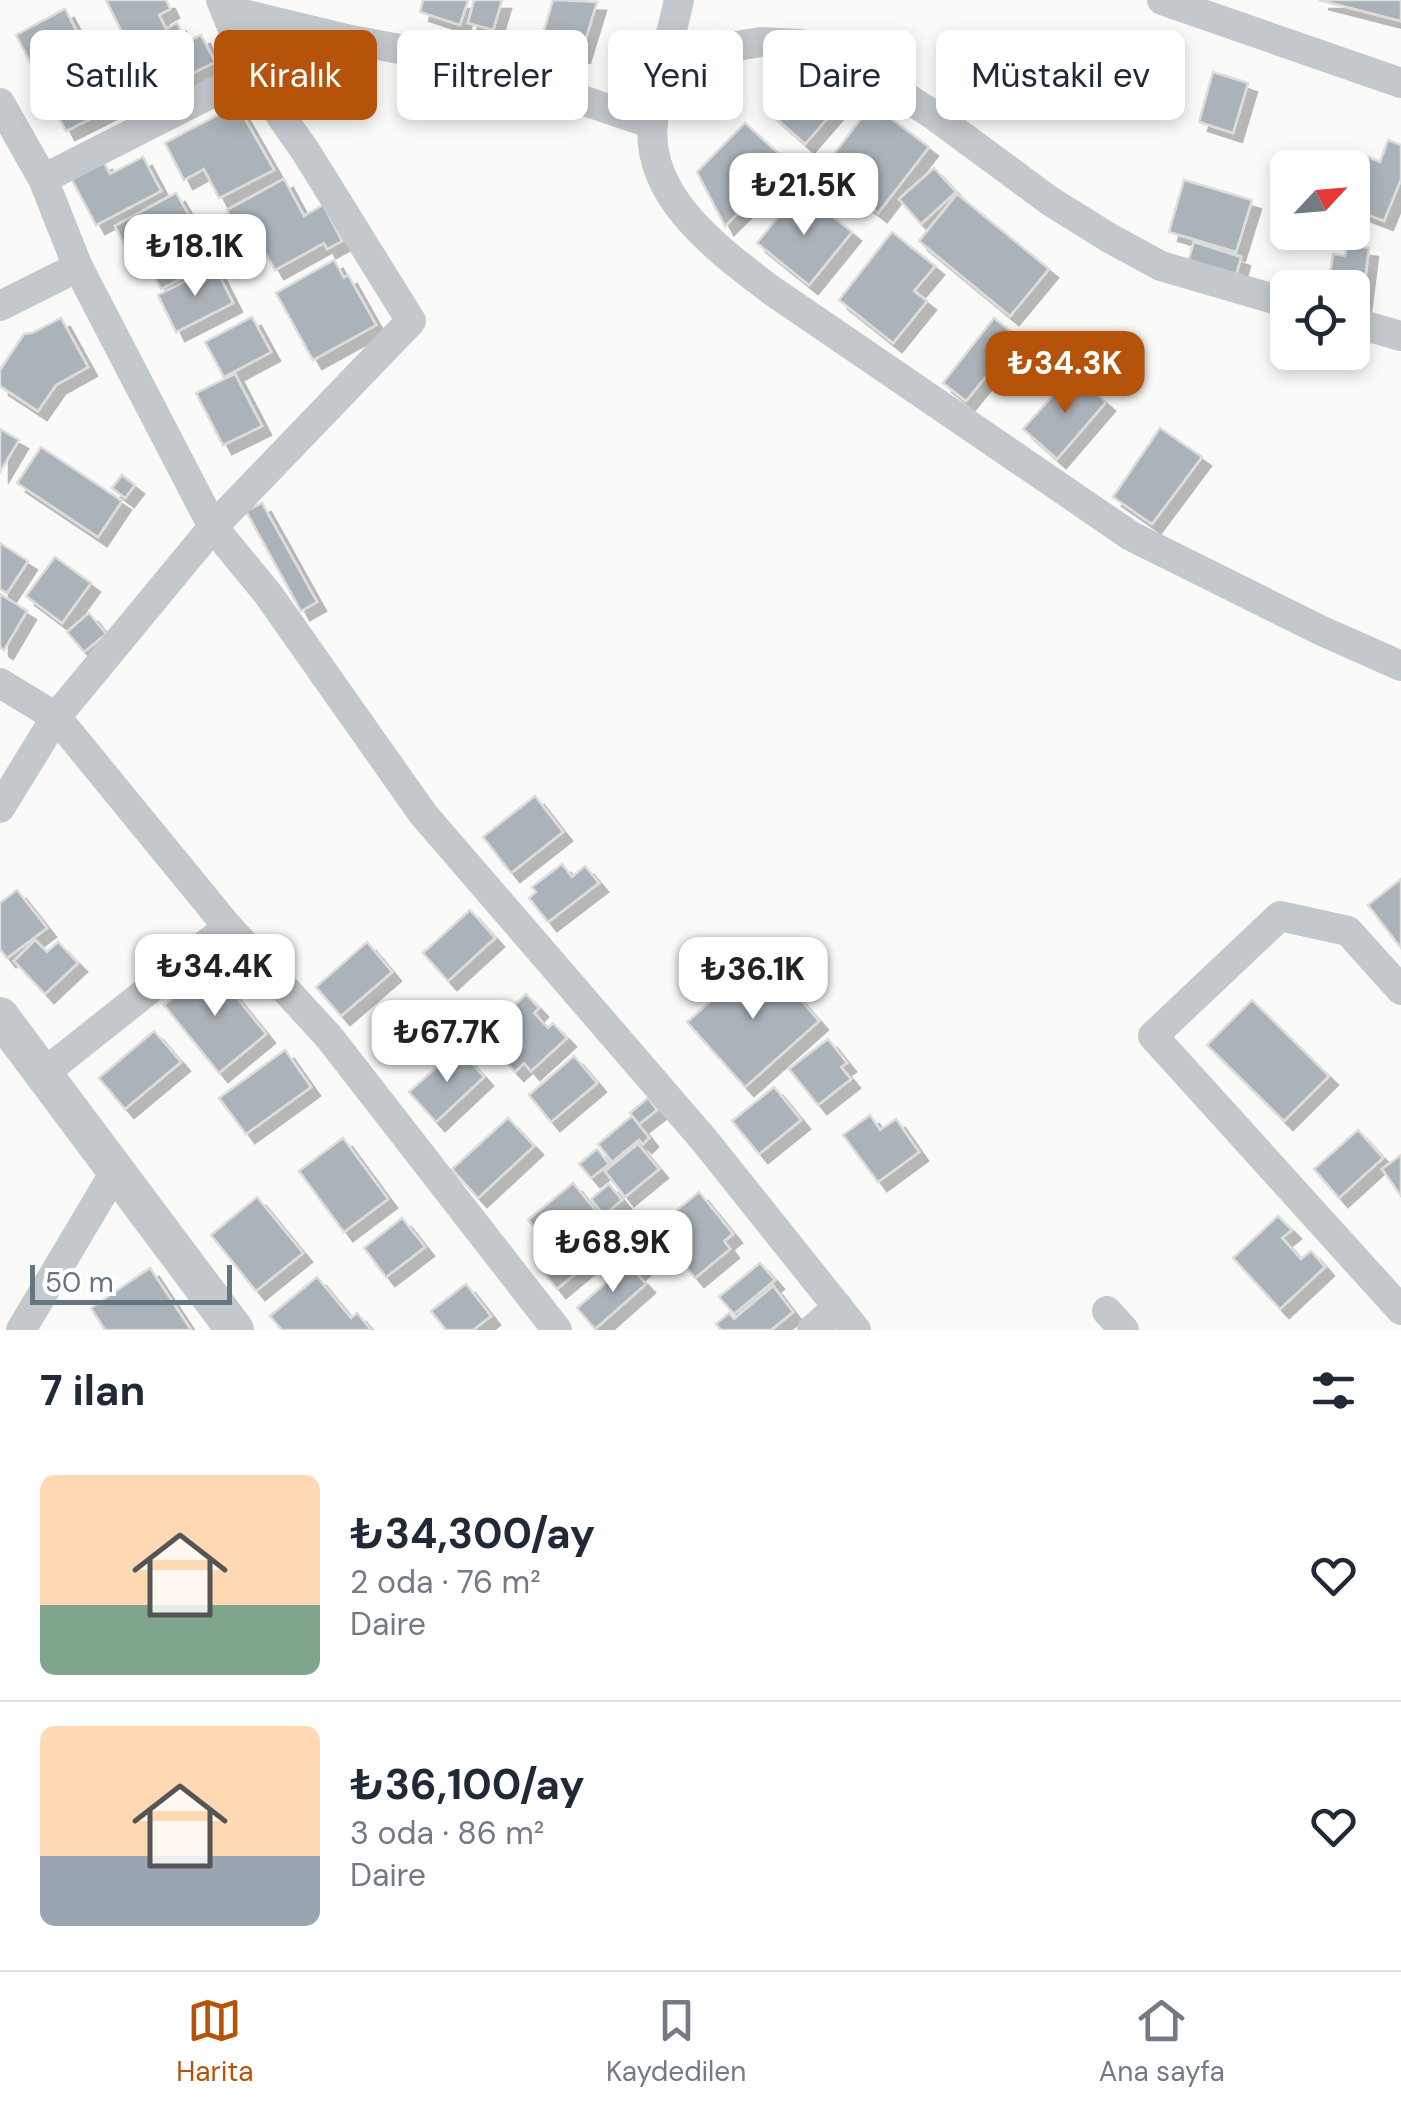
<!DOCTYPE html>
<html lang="tr">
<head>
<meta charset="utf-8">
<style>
  body { margin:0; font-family:"DM Sans",sans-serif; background:#f2f2f3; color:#1f2937; height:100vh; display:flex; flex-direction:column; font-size:38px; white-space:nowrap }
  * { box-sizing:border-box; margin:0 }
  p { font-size:32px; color:#747a83 }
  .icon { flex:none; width:55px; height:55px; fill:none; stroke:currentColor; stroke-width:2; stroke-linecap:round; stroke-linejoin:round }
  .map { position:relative; height:1330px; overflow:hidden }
  .drawer { display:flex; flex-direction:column; background:#fff; flex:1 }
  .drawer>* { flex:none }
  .guide { position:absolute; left:30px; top:30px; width:1342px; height:90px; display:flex; gap:20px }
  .needle { width:65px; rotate:64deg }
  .controls { position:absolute; left:1270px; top:150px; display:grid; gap:20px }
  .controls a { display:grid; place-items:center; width:100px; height:100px; border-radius:15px; background:#fff; box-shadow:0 5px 15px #0003; font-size:50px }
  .scale { position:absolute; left:30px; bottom:25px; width:202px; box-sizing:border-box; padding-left:10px; border:5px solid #657683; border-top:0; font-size:28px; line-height:35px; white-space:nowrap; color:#657683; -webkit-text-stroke:8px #fff; paint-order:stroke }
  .price { position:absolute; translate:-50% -85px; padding:0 22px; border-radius:20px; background:#fff; color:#222; font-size:32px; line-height:65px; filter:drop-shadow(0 2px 5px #0008) }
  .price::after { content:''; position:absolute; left:50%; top:60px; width:30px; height:22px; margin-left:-15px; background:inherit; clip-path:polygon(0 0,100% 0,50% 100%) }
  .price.current { background:#b45309; color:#fff }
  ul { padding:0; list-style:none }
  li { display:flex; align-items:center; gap:30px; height:250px; padding:0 40px }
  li+li { border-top:2px solid #e0e1e3 }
  li span { display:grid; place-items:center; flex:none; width:280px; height:200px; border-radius:15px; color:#555 }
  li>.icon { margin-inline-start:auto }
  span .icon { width:120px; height:120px; fill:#fffc; stroke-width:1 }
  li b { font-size:42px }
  h2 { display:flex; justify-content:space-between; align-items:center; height:120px; padding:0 40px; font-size:42px }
  .tag { padding:0 35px; border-radius:15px; background:#fff; box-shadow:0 5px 15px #0003; font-size:35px; line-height:90px }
  .tag.current { background:#b45309; color:#fff }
  .tabs { display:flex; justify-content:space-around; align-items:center; height:140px; border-top:2px solid #e0e1e3; background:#fff; font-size:28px; color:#747a83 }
  .tabs a { display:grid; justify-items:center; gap:5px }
  .tabs .current { color:#b45309 }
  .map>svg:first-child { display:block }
  .building { fill:#aab3b9; stroke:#dcdcda; stroke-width:2.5; filter:url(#shadow) }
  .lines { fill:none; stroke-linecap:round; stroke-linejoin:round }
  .minor { stroke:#c3c8cc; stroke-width:30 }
  .tertiary { stroke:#c3c8cc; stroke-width:38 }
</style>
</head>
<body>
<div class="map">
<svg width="1401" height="1330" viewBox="0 0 1401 1330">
  <defs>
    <filter id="shadow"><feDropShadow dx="9" dy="9" stdDeviation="0" flood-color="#0004"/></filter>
  </defs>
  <rect width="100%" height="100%" fill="#fafaf8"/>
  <g class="building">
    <path d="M106,0H166L170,9L159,15L166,29L177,23L187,42L201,35L215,62L152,93Z"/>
    <path d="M423,0H468L460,25L420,12Z"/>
    <path d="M474,0H502L493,30L468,23Z"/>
    <path d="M553,0L597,2L581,54L541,41Z"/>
    <path d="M1319,0H1401V21Z"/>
    <path d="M65,9L116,106L66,131L16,35Z"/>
    <path d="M1213,72L1248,83L1233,133L1199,122Z"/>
    <path d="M836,83L844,99L805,144L768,111L787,89Z"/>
    <path d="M872,104L929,147L878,213L822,170Z"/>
    <path d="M237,105L274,170L219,198L204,169L184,180L165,143Z"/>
    <path d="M745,123L789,163L725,226L697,172Z"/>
    <path d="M1388,140L1401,145V179L1384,221L1352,209V197L1368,157L1380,162Z"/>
    <path d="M143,157L161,191L96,225L71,178L103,161L110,174Z"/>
    <path d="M934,168L956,192L921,224L899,199Z"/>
    <path d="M284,179L304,216L323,205L342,241L327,249L324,243L275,270L249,224L238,230L227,210Z"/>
    <path d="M1184,180L1252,200L1236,252L1169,232Z"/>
    <path d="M800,190L852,232L809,285L757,243Z"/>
    <path d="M176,193L191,219L129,253L115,226Z"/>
    <path d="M957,194L1049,269L1010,316L919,241Z"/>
    <path d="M202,232L217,259L161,289L147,262Z"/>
    <path d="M892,232L935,266L914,291L927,301L893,343L839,300Z"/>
    <path d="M1194,242L1241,257L1235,279L1187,265Z"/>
    <path d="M1347,245L1369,248L1362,303L1352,302V288H1328L1333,254L1345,256Z"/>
    <path d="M334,260L344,278L348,275L376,325L313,360L276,293Z"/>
    <path d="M215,267L233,303L176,332L158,295Z"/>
    <path d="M252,317L271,352L224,377L205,342Z"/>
    <path d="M61,318L88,367L56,385L38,411L0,386V370L24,334L32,333Z"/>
    <path d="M994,318L1018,337L966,401L943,383Z"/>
    <path d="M1073,373L1106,402L1057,459L1023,429Z"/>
    <path d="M235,374L262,426L223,445L196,393Z"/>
    <path d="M1160,428L1202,457L1152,524L1113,497Z"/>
    <path d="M0,429L19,440L0,472Z"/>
    <path d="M41,447L122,501L98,537L17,483Z"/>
    <path d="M122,475L135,485L125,498L112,488Z"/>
    <path d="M262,503L317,602L301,611L246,511Z"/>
    <path d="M0,543L28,561L7,593L0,589Z"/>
    <path d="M55,557L91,583L62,623L26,596Z"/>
    <path d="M0,594L27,611L4,650L0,647Z"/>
    <path d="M89,613L106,634L84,652L67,632Z"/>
    <path d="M535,796L563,832L511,873L483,837Z"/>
    <path d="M562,864L572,877L585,866L599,883L548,922L529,898L536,892L532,887Z"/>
    <path d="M1401,879V948L1368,905Z"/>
    <path d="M17,890L47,928L7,958L0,949V903Z"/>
    <path d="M470,910L495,938L448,981L423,953Z"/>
    <path d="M35,940L47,952L58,942L78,963L45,994L14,961Z"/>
    <path d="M367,942L392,972L341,1016L316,987Z"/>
    <path d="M762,956L819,1021L745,1087L687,1022Z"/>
    <path d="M211,966L266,1034L219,1073L164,1005Z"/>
    <path d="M526,994L539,1008L534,1013L548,1028L553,1023L567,1038L531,1071L524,1063L515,1072L486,1041L495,1032L491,1028Z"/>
    <path d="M1252,1000L1329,1076L1284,1121L1207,1045Z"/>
    <path d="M154,1031L181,1062L125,1109L99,1078Z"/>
    <path d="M828,1039L847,1063L841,1067L851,1079L818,1105L789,1069Z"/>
    <path d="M458,1048L484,1077L436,1122L409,1092Z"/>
    <path d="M285,1050L311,1087L246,1134L219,1098Z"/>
    <path d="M574,1056L597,1083L551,1122L529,1095Z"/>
    <path d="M774,1087L801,1120L759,1154L732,1121Z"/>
    <path d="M648,1098L657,1110L639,1124L630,1113Z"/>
    <path d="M870,1115L880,1130L896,1119L919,1152L878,1182L843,1135Z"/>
    <path d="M632,1116L649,1138L643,1144L639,1140L612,1162L598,1144Z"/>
    <path d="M508,1118L534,1146L478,1198L452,1169Z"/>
    <path d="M1358,1130L1383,1158L1339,1198L1314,1169Z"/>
    <path d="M343,1138L388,1199L344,1232L299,1171Z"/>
    <path d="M638,1144L659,1169L625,1197L605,1171Z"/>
    <path d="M597,1149L609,1164L591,1178L579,1164Z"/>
    <path d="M1401,1155V1196L1382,1169Z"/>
    <path d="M573,1183L618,1238L557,1289L536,1263L553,1249L528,1220Z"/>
    <path d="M609,1184L622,1200L604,1215L591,1199Z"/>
    <path d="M699,1192L733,1234L724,1241L730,1249L695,1278L655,1228Z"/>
    <path d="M257,1197L303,1253L256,1291L211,1235Z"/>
    <path d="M1278,1216L1292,1230L1282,1238L1301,1259L1311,1251L1325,1267L1280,1309L1233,1258Z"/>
    <path d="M402,1218L425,1247L386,1277L364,1248Z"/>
    <path d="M636,1257L643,1265L635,1272L646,1284L595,1329L577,1308Z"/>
    <path d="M760,1263L775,1280L734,1314L719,1297Z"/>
    <path d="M150,1268L191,1330H105L91,1308Z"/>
    <path d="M317,1277L351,1318L357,1313L371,1330H282L270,1316Z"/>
    <path d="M466,1284L491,1316L473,1330H446L431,1311Z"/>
    <path d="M773,1286L793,1312L771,1330H721L716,1324L729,1313L734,1319Z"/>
  </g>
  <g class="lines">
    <g class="minor">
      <path d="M679,0C670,40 658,81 653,121C644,197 719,250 771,290L1131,536L1320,630L1401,666"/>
      <path d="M1162,0L1401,83"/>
      <path d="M226,10L351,40L469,62L653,124"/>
      <path d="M662,79L726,48L760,42L800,44L845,58L932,114L1050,201L1111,239L1161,266L1288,303"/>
      <path d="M0,103L43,179L78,267"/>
      <path d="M43,179L251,73"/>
      <path d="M0,306L78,267L213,527L268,594L423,814L705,1141L856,1330"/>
      <path d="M1352,322L1401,336"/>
      <path d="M0,683L56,717L228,927L329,1037L557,1330"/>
      <path d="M0,808L56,717L213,527L411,321L306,152L251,73L221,0"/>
      <path d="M1401,990L1348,931L1280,916L1153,1036L1401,1310"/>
      <path d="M44,1073L228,927"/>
      <path d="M1107,1311L1124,1330"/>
      <path d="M21,1330L115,1172"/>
      <path d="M812,1330L838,1307"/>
    </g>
    <path class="tertiary" d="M0,1016L235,1330"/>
  </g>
</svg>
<div class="controls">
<a><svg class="needle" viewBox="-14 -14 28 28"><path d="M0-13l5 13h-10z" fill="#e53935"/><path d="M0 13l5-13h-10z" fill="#747a83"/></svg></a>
<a><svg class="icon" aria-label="locate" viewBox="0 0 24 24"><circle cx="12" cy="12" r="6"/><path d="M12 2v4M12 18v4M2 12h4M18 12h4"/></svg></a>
</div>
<div class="scale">50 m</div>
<b class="price" style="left:804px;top:238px">₺21.5K</b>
<b class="price" style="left:195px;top:299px">₺18.1K</b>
<b class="price current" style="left:1065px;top:416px">₺34.3K</b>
<b class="price" style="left:215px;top:1019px">₺34.4K</b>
<b class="price" style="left:753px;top:1022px">₺36.1K</b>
<b class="price" style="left:447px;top:1085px">₺67.7K</b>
<b class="price" style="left:613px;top:1295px">₺68.9K</b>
<div class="guide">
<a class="tag">Satılık</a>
<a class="tag current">Kiralık</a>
<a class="tag">Filtreler</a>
<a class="tag">Yeni</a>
<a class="tag">Daire</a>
<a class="tag">Müstakil ev</a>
</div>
</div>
<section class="drawer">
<h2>7 ilan<svg class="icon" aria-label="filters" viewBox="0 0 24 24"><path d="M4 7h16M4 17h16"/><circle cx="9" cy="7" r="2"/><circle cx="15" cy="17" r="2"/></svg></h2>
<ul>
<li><span style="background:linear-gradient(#ffd9b3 65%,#7fa58c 0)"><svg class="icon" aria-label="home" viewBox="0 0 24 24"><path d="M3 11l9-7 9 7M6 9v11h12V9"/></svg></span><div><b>₺34,300/ay</b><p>2 oda · 76 m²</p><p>Daire</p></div><svg class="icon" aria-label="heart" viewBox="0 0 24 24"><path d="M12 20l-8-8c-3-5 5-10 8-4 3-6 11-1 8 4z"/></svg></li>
<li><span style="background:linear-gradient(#ffd9b3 65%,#9aa5b1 0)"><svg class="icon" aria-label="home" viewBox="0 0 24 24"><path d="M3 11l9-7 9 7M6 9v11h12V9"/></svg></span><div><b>₺36,100/ay</b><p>3 oda · 86 m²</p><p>Daire</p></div><svg class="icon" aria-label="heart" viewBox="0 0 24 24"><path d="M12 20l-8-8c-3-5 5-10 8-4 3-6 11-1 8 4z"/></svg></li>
</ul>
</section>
<nav class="tabs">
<a class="current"><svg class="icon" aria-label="map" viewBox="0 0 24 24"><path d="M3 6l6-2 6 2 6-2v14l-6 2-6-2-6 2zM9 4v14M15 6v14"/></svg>Harita</a>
<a><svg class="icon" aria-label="saved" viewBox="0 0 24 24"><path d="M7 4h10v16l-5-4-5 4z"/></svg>Kaydedilen</a>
<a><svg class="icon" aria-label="home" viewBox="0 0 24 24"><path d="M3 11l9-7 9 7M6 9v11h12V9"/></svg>Ana sayfa</a>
</nav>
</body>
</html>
